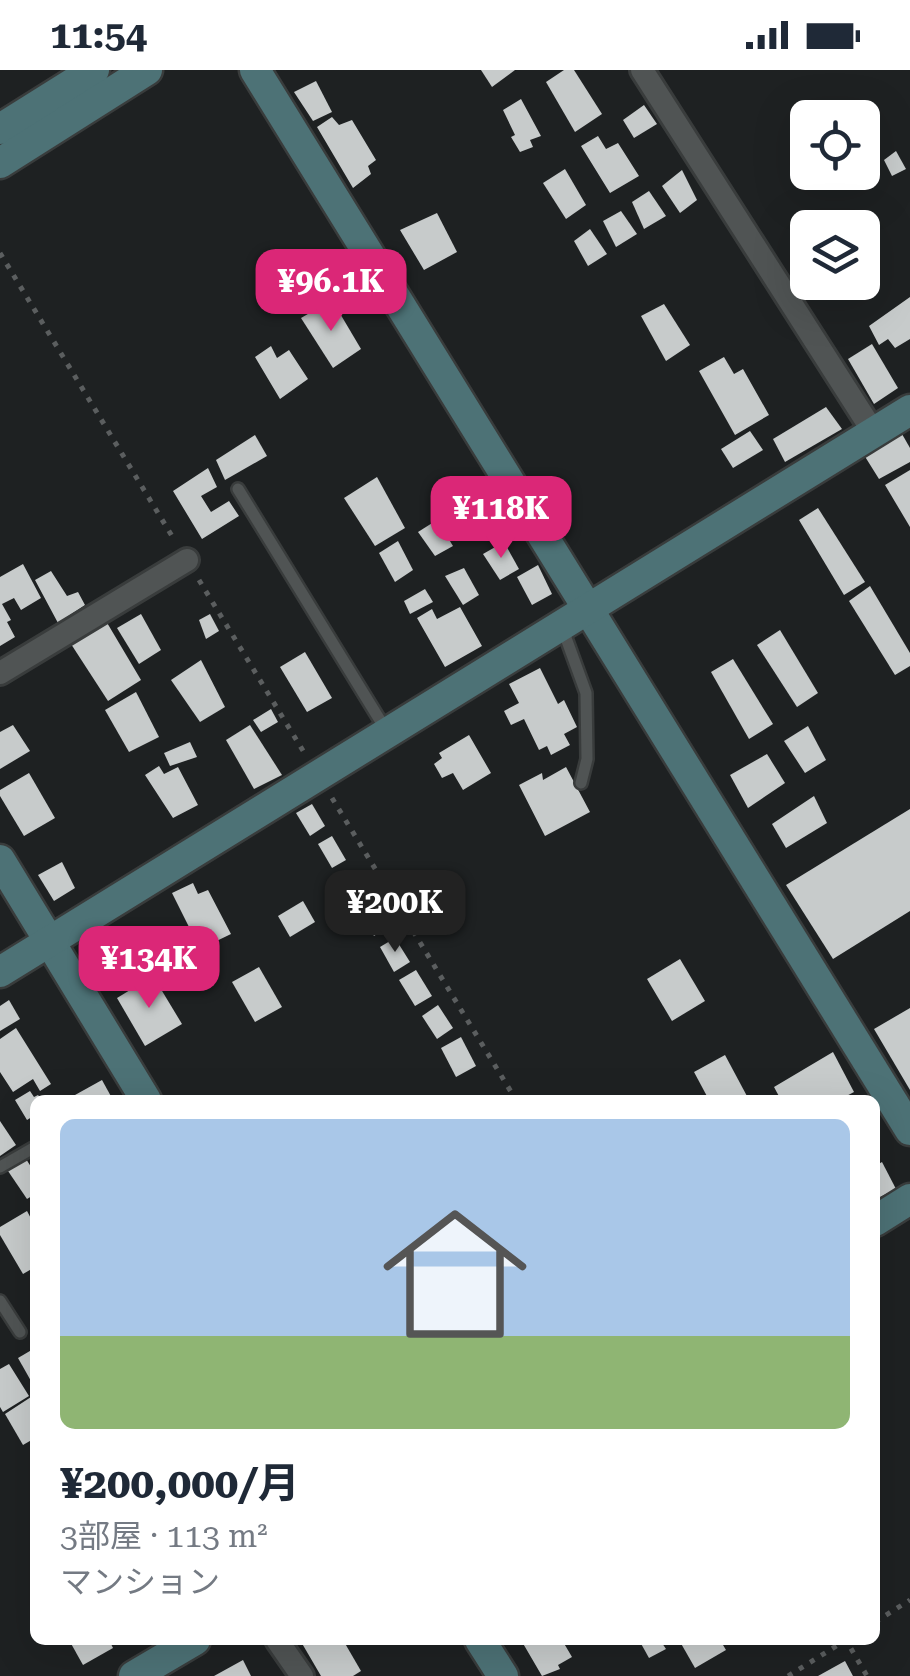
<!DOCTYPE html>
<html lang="ja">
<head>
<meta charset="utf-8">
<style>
  body { margin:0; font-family:"Roboto Serif","Noto Sans JP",serif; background:#f6f6f7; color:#1f2937; height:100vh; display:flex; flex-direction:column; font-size:38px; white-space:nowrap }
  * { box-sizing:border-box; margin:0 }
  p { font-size:32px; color:#747a83 }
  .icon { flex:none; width:55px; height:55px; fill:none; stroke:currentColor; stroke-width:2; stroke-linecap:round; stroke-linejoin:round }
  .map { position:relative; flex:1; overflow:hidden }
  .side { position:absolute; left:30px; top:1025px; width:850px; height:550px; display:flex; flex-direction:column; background:#fff; border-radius:15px; box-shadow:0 10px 40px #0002 }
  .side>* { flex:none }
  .buttons { position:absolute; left:790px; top:30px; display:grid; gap:20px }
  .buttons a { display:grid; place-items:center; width:90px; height:90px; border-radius:15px; background:#fff; box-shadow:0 10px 40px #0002; font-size:50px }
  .price { position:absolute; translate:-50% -85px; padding:0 22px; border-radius:20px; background:#db2777; color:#fff; font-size:32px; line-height:65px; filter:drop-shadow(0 2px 5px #0008) }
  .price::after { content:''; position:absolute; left:50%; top:60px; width:30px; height:22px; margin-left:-15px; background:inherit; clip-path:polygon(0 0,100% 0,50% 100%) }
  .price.current { background:#222; color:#fff }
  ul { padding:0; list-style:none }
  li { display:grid; align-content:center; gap:20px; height:530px; padding:0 30px }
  li span { display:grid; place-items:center; height:310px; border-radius:15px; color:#555 }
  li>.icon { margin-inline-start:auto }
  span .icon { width:180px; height:180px; fill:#fffc; stroke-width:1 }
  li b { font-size:42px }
  .status { display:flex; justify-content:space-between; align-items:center; height:70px; padding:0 50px; background:#fff; direction:ltr }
  .status svg { height:28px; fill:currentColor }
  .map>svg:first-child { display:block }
  .building { fill:#c7cbcb }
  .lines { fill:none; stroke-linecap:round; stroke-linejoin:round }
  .lane-casing { stroke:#393c3c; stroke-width:16 }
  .street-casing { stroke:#393c3c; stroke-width:28 }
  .secondary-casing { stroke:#393c3c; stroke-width:35 }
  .path { stroke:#5b5e5f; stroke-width:5; stroke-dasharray:5 8; stroke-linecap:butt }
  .lane { stroke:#505454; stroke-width:11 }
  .street { stroke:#505454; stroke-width:22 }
  .secondary { stroke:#4d7276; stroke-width:30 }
</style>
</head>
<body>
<div class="status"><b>11:54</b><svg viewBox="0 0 49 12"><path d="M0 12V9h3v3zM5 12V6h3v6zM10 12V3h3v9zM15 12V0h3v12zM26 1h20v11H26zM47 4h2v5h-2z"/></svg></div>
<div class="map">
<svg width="910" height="1606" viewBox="0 0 910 1606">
  <rect width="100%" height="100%" fill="#1e2122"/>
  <g class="building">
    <path d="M481,0H515L492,17Z"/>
    <path d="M564,0H574L602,44L575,62L546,12Z"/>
    <path d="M316,11L332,42L313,51L294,22Z"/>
    <path d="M521,29L541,66L530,70L533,77L520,82L511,67L515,65L503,40Z"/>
    <path d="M644,35L657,54L634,68L623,50Z"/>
    <path d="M332,47L339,55L352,50L376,90L368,96L371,104L353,118L317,57Z"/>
    <path d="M598,66L606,79L618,73L639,106L610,123L581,76Z"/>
    <path d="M896,81L906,99L892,106L884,90Z"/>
    <path d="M565,99L586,135L566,149L543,113Z"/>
    <path d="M682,100L697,130L680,143L662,116Z"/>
    <path d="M649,121L666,146L644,159L632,132Z"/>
    <path d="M621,141L637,164L616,177L603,151Z"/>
    <path d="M437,143L457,182L424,200L400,160Z"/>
    <path d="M590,159L607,184L588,196L574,171Z"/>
    <path d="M910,227V269L895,278L888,269L879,275L869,256Z"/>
    <path d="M332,230L361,279L333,298L301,248Z"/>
    <path d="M664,234L690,275L666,291L641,246Z"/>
    <path d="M872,274L898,318L874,334L848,289Z"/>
    <path d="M271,276L277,288L289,280L308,309L280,329L255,287Z"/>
    <path d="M724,287L734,304L743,299L769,345L735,365L699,301Z"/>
    <path d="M826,337L842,359L785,392L773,369Z"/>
    <path d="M750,361L763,380L733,398L721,379Z"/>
    <path d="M902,364L910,378V392L879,409L864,385Z"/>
    <path d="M255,365L267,386L225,410L216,390Z"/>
    <path d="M208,398L217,417L201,426L211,442L229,431L239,446L202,469L173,421Z"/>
    <path d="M910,400V457L885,415Z"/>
    <path d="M377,407L405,458L375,476L344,428Z"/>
    <path d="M476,426L490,452L472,465L457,438Z"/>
    <path d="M818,438L865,512L844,525L799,450Z"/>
    <path d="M437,450L453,476L435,486L418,462Z"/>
    <path d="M398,471L413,500L395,512L379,483Z"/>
    <path d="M504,472L519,499L500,510L483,484Z"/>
    <path d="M23,494L41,528L21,540L14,528L2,534L11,550L7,552L15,567L0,576V507Z"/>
    <path d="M538,495L552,524L532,535L517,507Z"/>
    <path d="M464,498L479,525L463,535L445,506Z"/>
    <path d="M51,501L67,526L78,522L85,535L58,553L35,510Z"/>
    <path d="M870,516L910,583V596L895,605L849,531Z"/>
    <path d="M425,519L433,532L410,544L404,531Z"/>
    <path d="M460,537L482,576L445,597L417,548L432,539L437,549Z"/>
    <path d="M141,544L161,580L139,594L117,558Z"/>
    <path d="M210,544L219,561L206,569L199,550Z"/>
    <path d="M106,551L141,610L108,631L71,574Z"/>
    <path d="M780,560L818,623L797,637L757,575Z"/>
    <path d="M305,582L332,628L307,642L280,597Z"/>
    <path d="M733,589L773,654L749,669L711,602Z"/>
    <path d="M201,590L225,637L200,652L171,610Z"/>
    <path d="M540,598L558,634L564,630L577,657L564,664L570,675L551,685L547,676L539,680L524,649L511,655L504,641L519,633L509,614Z"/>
    <path d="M136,622L159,667L129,682L105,640Z"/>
    <path d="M271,639L278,652L261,662L253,650Z"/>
    <path d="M13,655L30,681L0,699V662Z"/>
    <path d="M250,655L282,705L254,719L226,670Z"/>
    <path d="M808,656L826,690L805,703L784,671Z"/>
    <path d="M469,665L491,703L463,720L453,703L442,708L434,694L442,688L439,683Z"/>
    <path d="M190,672L197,687L170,696L164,683Z"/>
    <path d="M767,684L785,713L748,738L730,705Z"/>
    <path d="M159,696L164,704L178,697L198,735L173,748L145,705Z"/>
    <path d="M566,697L590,742L545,766L519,715L542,703L543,710Z"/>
    <path d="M29,703L55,748L24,766L0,726V720Z"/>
    <path d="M814,726L827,753L786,778L772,754Z"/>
    <path d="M312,734L325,756L310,766L296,743Z"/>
    <path d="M910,739V841L833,889L786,815Z"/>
    <path d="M332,766L346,790L332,798L318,774Z"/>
    <path d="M62,792L75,818L54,831L38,805Z"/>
    <path d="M355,801L367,823L351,832L339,810Z"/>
    <path d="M193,813L198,824L208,820L231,864L200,879L172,823Z"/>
    <path d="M303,831L315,852L290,867L278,846Z"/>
    <path d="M373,833L388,857L374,866L359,842Z"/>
    <path d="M120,865L130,886L106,898L95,877Z"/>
    <path d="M395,868L410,892L394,902L380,877Z"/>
    <path d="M680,889L705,931L672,951L647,909Z"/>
    <path d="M259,897L282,937L255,952L232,912Z"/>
    <path d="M416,900L432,926L415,936L399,910Z"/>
    <path d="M153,906L182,954L145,976L117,928Z"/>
    <path d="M9,930L20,949L0,961V936Z"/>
    <path d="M438,935L453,958L437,969L422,946Z"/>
    <path d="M910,938V1020L874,959Z"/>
    <path d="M16,958L51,1014L40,1021L33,1009L13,1022L0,1002V969Z"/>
    <path d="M461,967L476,996L456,1007L441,978Z"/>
    <path d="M833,982L854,1022L839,1030H781L774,1017Z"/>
    <path d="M725,985L748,1028L744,1030H709L694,1002Z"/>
    <path d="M102,1010L113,1030H66Z"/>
    <path d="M30,1021L34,1027L38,1025L42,1030H35V1045L27,1050L15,1030Z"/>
    <path d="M0,1051L16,1075L0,1086Z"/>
    <path d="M26,1089L35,1103V1124L27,1129L8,1101Z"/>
    <path d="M882,1092L896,1119L880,1127L875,1117V1096Z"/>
    <path d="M27,1141L35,1156V1197L23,1204L0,1165V1157Z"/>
    <path d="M35,1278V1318L18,1288Z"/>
    <path d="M9,1294L29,1326L3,1342L0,1337V1299Z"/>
    <path d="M31,1327L35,1333V1368L23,1375L5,1344Z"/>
    <path d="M69,1570H109L113,1578L83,1595Z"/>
    <path d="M300,1570H343L361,1601L353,1606H321Z"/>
    <path d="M521,1570H562L572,1587L558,1595L560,1599L542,1606Z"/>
    <path d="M639,1570H660L666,1579L649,1588Z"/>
    <path d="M679,1570H720L726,1580L695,1598Z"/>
    <path d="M243,1590L251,1606H214Z"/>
    <path d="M845,1591L853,1606H818Z"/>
  </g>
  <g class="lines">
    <defs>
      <g id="lane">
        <path d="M238,419L386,660"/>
        <path d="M562,557L586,623L587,689L581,713"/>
        <path d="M0,1097L35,1077"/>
        <path d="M0,1231L20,1262"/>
      </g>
      <g id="street">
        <path d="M642,0L874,363"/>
        <path d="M0,603L187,490"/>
        <path d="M277,1570L302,1606"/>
      </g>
      <g id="secondary">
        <path d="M255,0L910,1060"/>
        <path d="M0,59L94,0"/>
        <path d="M0,93L147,0"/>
        <path d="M0,790L146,1030"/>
        <path d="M0,902L910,340"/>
        <path d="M875,1151L910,1129"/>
        <path d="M480,1570L503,1606"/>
        <path d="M134,1606L195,1570"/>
      </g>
    </defs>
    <use href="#lane" class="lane-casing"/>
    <use href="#street" class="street-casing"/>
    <use href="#secondary" class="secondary-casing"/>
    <g class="path">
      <path d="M0,183L175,471"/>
      <path d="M199,510L305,684"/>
      <path d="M332,728L516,1030"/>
      <path d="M875,1552L910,1530"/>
      <path d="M788,1606L846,1570L867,1606"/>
    </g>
    <use href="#lane" class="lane"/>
    <use href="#street" class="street"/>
    <use href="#secondary" class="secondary"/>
  </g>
</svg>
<div class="buttons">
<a><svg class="icon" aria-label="locate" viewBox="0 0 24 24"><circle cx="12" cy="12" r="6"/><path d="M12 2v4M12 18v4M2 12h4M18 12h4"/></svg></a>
<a><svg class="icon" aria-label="layers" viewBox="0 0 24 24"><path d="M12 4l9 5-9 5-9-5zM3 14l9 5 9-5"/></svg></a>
</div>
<b class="price" style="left:331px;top:264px">¥96.1K</b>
<b class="price" style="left:501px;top:491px">¥118K</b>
<b class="price current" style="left:395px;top:885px">¥200K</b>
<b class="price" style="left:149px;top:941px">¥134K</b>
<section class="side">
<ul>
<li><span style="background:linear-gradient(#a9c7e8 70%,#8fb573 0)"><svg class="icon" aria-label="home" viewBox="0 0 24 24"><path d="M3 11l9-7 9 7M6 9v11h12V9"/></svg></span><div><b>¥200,000/月</b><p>3部屋 · 113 m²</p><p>マンション</p></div></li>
</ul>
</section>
</div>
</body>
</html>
